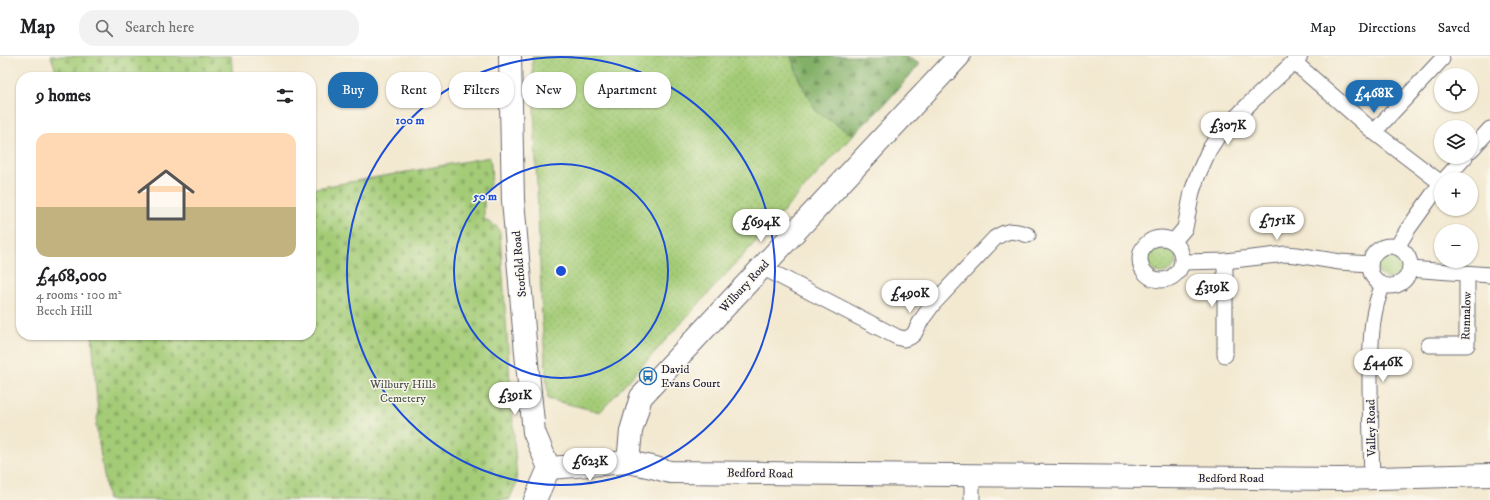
<!DOCTYPE html>
<html lang="en">
<head>
<meta charset="utf-8">
<style>
  body { margin:0; font-family:"IM FELL DW Pica",serif; background:#f2f2f2; color:#202124; height:100vh; display:flex; flex-direction:column; font-size:15px; white-space:nowrap }
  * { box-sizing:border-box; margin:0 }
  p { font-size:13px; color:#757577 }
  .icon { flex:none; width:22px; height:22px; fill:none; stroke:currentColor; stroke-width:2; stroke-linecap:round; stroke-linejoin:round }
  .map { position:relative; flex:1; overflow:hidden }
  .details { position:absolute; left:16px; top:16px; width:300px; height:268px; display:flex; flex-direction:column; background:#fff; border-radius:16px; box-shadow:0 1px 3px #0004 }
  .details>* { flex:none }
  .top-card { position:absolute; left:328px; top:16px; width:380px; height:36px; display:flex; gap:8px }
  .controls { position:absolute; left:1434px; top:12px; display:grid; gap:8px }
  .controls a { display:grid; place-items:center; width:44px; height:44px; border-radius:50%; background:#fff; box-shadow:0 1px 3px #0004; font-size:20px }
  .price { position:absolute; translate:-50% -34px; padding:0 9px; border-radius:14px; background:#fff; color:#222; font-size:13px; line-height:26px; filter:drop-shadow(0 1px 2px #0008) }
  .price::after { content:''; position:absolute; left:50%; top:24px; width:12px; height:9px; margin-left:-6px; background:inherit; clip-path:polygon(0 0,100% 0,50% 100%) }
  .price.current { background:#1f6fb2; color:#fff }
  ul { padding:0; list-style:none }
  li { display:grid; align-content:center; gap:8px; height:212px; padding:0 20px }
  li span { display:grid; place-items:center; height:124px; border-radius:12px; color:#555 }
  li>.icon { margin-inline-start:auto }
  span .icon { width:72px; height:72px; fill:#fffc; stroke-width:1 }
  li b { font-size:17px }
  h2 { display:flex; justify-content:space-between; align-items:center; height:48px; padding:0 20px; font-size:17px }
  .pill { padding:0 14px; border-radius:16px; background:#fff; box-shadow:0 1px 3px #0004; font-size:14px; line-height:36px }
  .pill.current { background:#1f6fb2; color:#fff }
  header { display:flex; align-items:center; gap:24px; box-sizing:border-box; height:56px; padding:0 20px; background:#fff; border-bottom:1px solid #e0e0e0 }
  header strong { font-size:19px }
  nav { display:flex; gap:22px; margin-inline-start:auto; font-size:14px }
  .search { width:280px; height:36px; background:#f2f2f2; display:flex; align-items:center; gap:10px; box-sizing:border-box; padding:0 14px; border-radius:16px; color:#757577; font-size:15px }
  .map>svg:first-child { display:block }
  .grass { fill:url(#grass-dots); stroke:#637759 }
  .forest { fill:url(#forest-firs); stroke:#526952 }
  .cemetery { fill:url(#cemetery-stones); stroke:#637759 }
  .lines { fill:none; stroke-linecap:round; stroke-linejoin:round }
  .street-casing { stroke:#6b6870; stroke-width:17 }
  .secondary-casing { stroke:#6b6870; stroke-width:24 }
  .street { stroke:#fff; stroke-width:15 }
  .secondary { stroke:#fff; stroke-width:22 }
  .ring { fill:none; stroke:#1d4ed8; stroke-width:2 }
  .labels { text-anchor:middle; stroke-width:3; stroke-linejoin:round; paint-order:stroke }
  .street-label { font-size:12px; fill:#22223b; stroke:#fbf7ec }
  .poi-label { font-size:12px; fill:#22223b; stroke:#fbf7ec; text-anchor:start }
  .park-label { font-size:12px; fill:#49554d; stroke:#fbf7ec }
  .centre { fill:#1d4ed8; stroke:#fbf7ec; stroke-width:2 }
  .ring-label { font-size:12px; text-anchor:middle; font-weight:bold; fill:#1d4ed8; stroke:#fbf7ec; stroke-width:3; stroke-linejoin:round; paint-order:stroke }
</style>
</head>
<body>
<header>
<strong>Map</strong>
<div class="search"><svg class="icon" aria-label="search" viewBox="0 0 24 24"><circle cx="10" cy="10" r="6"/><path d="M15 15l6 6"/></svg>Search here</div>
<nav><a>Map</a><a>Directions</a><a>Saved</a></nav>
</header>
<div class="map">
<svg width="1490" height="444" viewBox="0 0 1490 444">
  <defs>
    <pattern id="grass-dots" width="8" height="8" patternUnits="userSpaceOnUse"><rect width="8" height="8" fill="#a4cc77"/><path d="M2 2h.1M6 6h.1" fill="none" stroke="#8daf68" stroke-width="1.8" stroke-linecap="round"/></pattern>
    <pattern id="forest-firs" width="22" height="20" patternUnits="userSpaceOnUse"><rect width="22" height="20" fill="#83b068"/><path d="M5 1l3.5 6h-7zM16 11l3.5 6h-7z" fill="#6b8f57"/></pattern>
    <pattern id="cemetery-stones" width="16" height="16" patternUnits="userSpaceOnUse"><rect width="16" height="16" fill="#a4cc77"/><path d="M2 7V4a2 2 0 0 1 4 0v3zM10 15v-3a2 2 0 0 1 4 0v3z" fill="#8daf68"/></pattern>
  </defs>
  <rect width="100%" height="100%" fill="#fbf7ec"/>
  <filter id="ink" filterUnits="userSpaceOnUse"><feTurbulence type="fractalNoise" baseFrequency=".025" numOctaves="2"/><feDisplacementMap in="SourceGraphic" scale="8" xChannelSelector="R" yChannelSelector="G"/><feConvolveMatrix kernelMatrix="1 2 1 2 8 2 1 2 1" color-interpolation-filters="sRGB"/></filter>
  <filter id="wash" filterUnits="userSpaceOnUse"><feTurbulence type="fractalNoise" baseFrequency=".012" numOctaves="4" result="noise"/><feDisplacementMap in="SourceGraphic" scale="16" xChannelSelector="R" yChannelSelector="G"/><feGaussianBlur stdDeviation="0.9" result="paint"/><feColorMatrix in="noise" values="0 0 0 0 0 0 0 0 0 0 0 0 0 0 0 0 0 1.4 0 .05"/><feComposite in="paint" operator="in"/></filter>
  <g filter="url(#wash)">
    <rect width="100%" height="100%" fill="#f3e9d1"/>
    <g class="grass">
      <path d="M532,0H791L800,25L817,56L853,79L600,356L548,343L542,264Z"/>
      <circle cx="1161" cy="201" r="16"/>
      <circle cx="1390" cy="210" r="13"/>
    </g>
    <path class="forest" d="M791,0H905L920,8L883,50L853,79L817,56L800,25Z"/>
    <g class="cemetery">
      <path d="M51,0H231L233,21H58Z"/>
      <path d="M490,101C491,112 495,129 484,136V163L497,171L500,177L517,426L509,444H108L96,369L98,358L92,279H311V133Z"/>
    </g>
  </g>
  <g filter="url(#ink)">
    <g class="lines">
      <defs>
        <g id="street">
          <path d="M1294,6L1374,76L1441,127"/>
          <path d="M1374,76L1442,3"/>
          <path d="M1471,94L1490,73"/>
          <path d="M1445,123L1465,101"/>
          <circle cx="1161" cy="203" r="21"/>
          <path d="M1174,185L1185,172L1192,136L1197,121L1209,94L1218,80L1249,48L1300,0"/>
          <circle cx="1390" cy="210" r="20"/>
          <path d="M1397,191L1408,173L1441,127"/>
          <path d="M1225,205V299"/>
          <path d="M1183,206L1225,205L1286,198L1297,199L1340,206L1370,208"/>
          <path d="M762,211L897,281L904,283L910,281L914,278L922,263L933,248L995,182C1009,173 1013,174 1028,179"/>
          <path d="M1410,213L1490,219"/>
          <path d="M1429,289H1467V218"/>
          <path d="M1372,422C1371,388 1370,354 1370,320C1371,288 1370,258 1383,229"/>
          <path d="M972,444V420"/>
        </g>
        <g id="secondary">
          <path d="M510,0L513,144L526,297L534,376L549,412"/>
          <path d="M628,406L631,375L641,341L959,0"/>
          <path d="M549,412L628,406L652,411L670,416L1340,423L1490,419"/>
          <path d="M535,444L549,412"/>
        </g>
      </defs>
      <use href="#street" class="street-casing"/>
      <use href="#secondary" class="secondary-casing"/>
      <use href="#street" class="street"/>
      <use href="#secondary" class="secondary"/>
    </g>
  </g>
  <g class="ring">
    <circle cx="561" cy="215" r="107"/>
    <circle cx="561" cy="215" r="214"/>
  </g>
  <defs>
    <symbol id="bus-ring" viewBox="-11 -11 22 22"><circle r="9.5" fill="#fbf7ec" stroke="#1f6fb2" stroke-width="1.5"/><path d="M-5-6H5V4H4V6H2V4H-2V6H-4V4H-5ZM-3.5-4V0h7V-4ZM-3.5 1.2v1.5H-2V1.2ZM2 1.2v1.5H3.5V1.2Z" fill="#1f6fb2"/></symbol>
  </defs>
  <g fill-rule="evenodd">
    <use href="#bus-ring" x="638" y="310" width="20" height="20"/>
  </g>
  <g class="labels">
    <g class="street-label">
      <text transform="translate(519 208) rotate(-95)" y="4">Stotfold Road</text>
      <text transform="translate(744 230) rotate(-47)" y="4">Wilbury Road</text>
      <text transform="translate(1466 260) rotate(-88)" y="4">Runnalow</text>
      <text transform="translate(1371 372) rotate(-91)" y="4">Valley Road</text>
      <text transform="translate(760 417) rotate(1)" y="4">Bedford Road</text>
      <text x="1231" y="426">Bedford Road</text>
    </g>
    <g class="poi-label">
      <text x="661" y="317">David<tspan x="661" dy="14">Evans Court</tspan></text>
    </g>
    <g class="park-label">
      <text x="403" y="332">Wilbury Hills<tspan x="403" dy="14">Cemetery</tspan></text>
    </g>
  </g>
  <circle cx="561" cy="215" r="6" class="centre"/>
  <g class="ring-label">
    <text x="410" y="68">100 m</text>
    <text x="485" y="144">50 m</text>
  </g>
</svg>
<div class="controls">
<a><svg class="icon" aria-label="locate" viewBox="0 0 24 24"><circle cx="12" cy="12" r="6"/><path d="M12 2v4M12 18v4M2 12h4M18 12h4"/></svg></a>
<a><svg class="icon" aria-label="layers" viewBox="0 0 24 24"><path d="M12 4l9 5-9 5-9-5zM3 14l9 5 9-5"/></svg></a>
<a>+</a>
<a>−</a>
</div>
<b class="price current" style="left:1374px;top:58px">£468K</b>
<b class="price" style="left:1228px;top:90px">£307K</b>
<b class="price" style="left:1277px;top:185px">£751K</b>
<b class="price" style="left:761px;top:187px">£694K</b>
<b class="price" style="left:1212px;top:252px">£319K</b>
<b class="price" style="left:910px;top:258px">£490K</b>
<b class="price" style="left:1383px;top:327px">£446K</b>
<b class="price" style="left:515px;top:360px">£391K</b>
<b class="price" style="left:590px;top:426px">£623K</b>
<div class="top-card">
<a class="pill current">Buy</a>
<a class="pill">Rent</a>
<a class="pill">Filters</a>
<a class="pill">New</a>
<a class="pill">Apartment</a>
</div>
<section class="details">
<h2>9 homes<svg class="icon" aria-label="filters" viewBox="0 0 24 24"><path d="M4 7h16M4 17h16"/><circle cx="9" cy="7" r="2"/><circle cx="15" cy="17" r="2"/></svg></h2>
<ul>
<li><span style="background:linear-gradient(#ffd9b3 60%,#c2b280 0)"><svg class="icon" aria-label="home" viewBox="0 0 24 24"><path d="M3 11l9-7 9 7M6 9v11h12V9"/></svg></span><div><b>£468,000</b><p>4 rooms · 100 m²</p><p>Beech Hill</p></div></li>
</ul>
</section>
</div>
</body>
</html>
